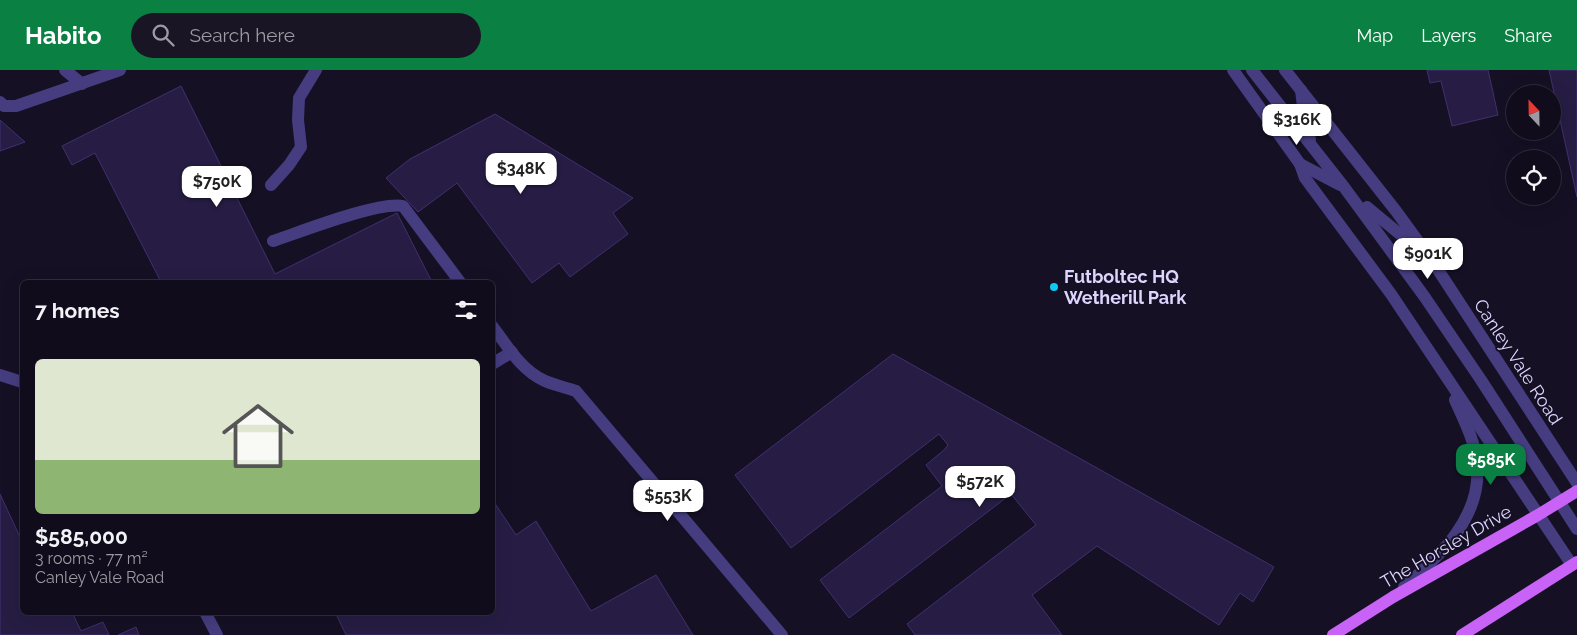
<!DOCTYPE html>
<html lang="en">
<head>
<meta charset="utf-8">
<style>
  body { margin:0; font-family:Raleway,sans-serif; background:#191524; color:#f1f3f6; height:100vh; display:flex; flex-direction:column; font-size:19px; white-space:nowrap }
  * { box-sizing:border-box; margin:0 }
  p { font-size:16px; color:#9c9ba3 }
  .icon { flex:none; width:28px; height:28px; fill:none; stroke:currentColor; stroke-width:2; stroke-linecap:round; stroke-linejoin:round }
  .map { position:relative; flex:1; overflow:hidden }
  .details { position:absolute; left:20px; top:210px; width:475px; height:335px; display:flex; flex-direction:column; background:#100c1b; border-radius:8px; box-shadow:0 5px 20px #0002,0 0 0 1px #302c3a }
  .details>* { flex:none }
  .needle { width:32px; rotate:338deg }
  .buttons { position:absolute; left:1506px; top:15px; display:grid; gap:10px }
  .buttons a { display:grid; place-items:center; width:55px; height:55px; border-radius:50%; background:#100c1b; box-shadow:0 5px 20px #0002,0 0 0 1px #302c3a; font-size:25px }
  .price { position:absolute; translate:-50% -42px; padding:0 11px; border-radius:10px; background:#fff; color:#222; font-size:16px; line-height:32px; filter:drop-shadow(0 1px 2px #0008) }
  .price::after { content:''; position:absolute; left:50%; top:30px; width:15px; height:11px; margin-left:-8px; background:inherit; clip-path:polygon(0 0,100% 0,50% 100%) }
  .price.active { background:#0b8043; color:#fff }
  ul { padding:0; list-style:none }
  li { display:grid; align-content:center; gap:10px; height:265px; padding:0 15px }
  li span { display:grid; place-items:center; height:155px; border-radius:8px; color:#555 }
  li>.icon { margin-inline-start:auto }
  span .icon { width:90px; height:90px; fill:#fffc; stroke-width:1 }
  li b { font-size:21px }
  h2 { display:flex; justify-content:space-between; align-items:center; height:60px; padding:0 15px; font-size:21px }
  header { display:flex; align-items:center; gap:30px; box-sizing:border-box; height:70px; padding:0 25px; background:#0b8043; color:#fff }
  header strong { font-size:24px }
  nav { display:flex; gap:28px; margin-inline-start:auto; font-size:18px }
  .search { width:350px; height:45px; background:#191524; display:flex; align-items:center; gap:12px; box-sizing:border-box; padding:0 18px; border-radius:28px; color:#9c9ba3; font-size:19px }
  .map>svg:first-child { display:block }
  .building { fill:#271d44; stroke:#41306f }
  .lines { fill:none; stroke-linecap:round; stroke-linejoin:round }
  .minor { stroke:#453d80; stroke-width:12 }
  .major { stroke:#c962f6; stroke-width:12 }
  .poi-dot { fill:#0dcaf1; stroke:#151024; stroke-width:2 }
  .labels { text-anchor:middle; stroke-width:4; stroke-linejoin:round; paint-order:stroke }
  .poi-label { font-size:18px; font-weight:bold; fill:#dcd5fd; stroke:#151024; text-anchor:start }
  .street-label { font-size:18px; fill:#dcd5fd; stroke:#151024 }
</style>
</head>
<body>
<header>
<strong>Habito</strong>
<div class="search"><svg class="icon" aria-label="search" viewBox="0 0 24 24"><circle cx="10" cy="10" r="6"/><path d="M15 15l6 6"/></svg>Search here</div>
<nav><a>Map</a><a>Layers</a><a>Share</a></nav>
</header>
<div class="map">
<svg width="1577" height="565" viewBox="0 0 1577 565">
  <rect width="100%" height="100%" fill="#151024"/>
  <g class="building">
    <path d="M1427,0H1488L1498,45L1452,56L1441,11L1430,13Z"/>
    <path d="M1549,0H1577V127Z"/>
    <path d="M181,16L275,204L397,143L432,212H161L95,83L72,95L62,76Z"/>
    <path d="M495,44L633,128L613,143L628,164L570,207L559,193L532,213L457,113L418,142L386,108L410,89Z"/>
    <path d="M0,50L25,72L0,81Z"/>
    <path d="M893,284L1274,497L1253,532L1240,523L1219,555L1097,476L1032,525L1062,565H915L907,554L1036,455L1011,424L849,548L820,510L942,416L926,395L944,380L948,375L939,364L791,478L735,405Z"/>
    <path d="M0,424L20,467L22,466V542H72L81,561L103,552L109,565H0Z"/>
    <path d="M492,429L516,465L536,451L591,541L656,505L693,565H346L335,542H492Z"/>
    <path d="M136,557L139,565H118Z"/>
  </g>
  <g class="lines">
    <g class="minor">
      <path d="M65,0L82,14"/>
      <path d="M1233,0L1300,94L1305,108L1391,224L1572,495"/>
      <path d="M1252,0L1344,117L1424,226L1481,310L1577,459"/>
      <path d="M1285,0L1396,141L1431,189L1577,413"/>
      <path d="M1301,20L1305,53L1310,69"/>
      <path d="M0,32L4,36H16L120,0"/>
      <path d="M1300,94L1340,115"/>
      <path d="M271,115L289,95L301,77L298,50L299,28L316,0"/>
      <path d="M1367,137L1419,180"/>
      <path d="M273,171C300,162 379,131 403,136L460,212"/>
      <path d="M492,256C507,275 520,299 543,310C553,315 565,317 576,321L782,565"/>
      <path d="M492,294L512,282"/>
      <path d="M0,305L22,312"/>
      <path d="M1404,517C1440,486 1482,447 1477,395C1476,373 1464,350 1455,330"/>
      <path d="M205,542L217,565"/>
    </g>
    <g class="major">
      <path d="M1333,565L1393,527L1538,445L1577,421"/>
      <path d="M1462,565L1577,492"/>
    </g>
  </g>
  <circle class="poi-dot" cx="1054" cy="217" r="5"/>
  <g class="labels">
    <g class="poi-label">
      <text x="1064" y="213">Futboltec HQ<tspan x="1064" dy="21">Wetherill Park</tspan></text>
    </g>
    <g class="street-label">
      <text transform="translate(1518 292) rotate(57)" y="6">Canley Vale Road</text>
      <text transform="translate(1446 477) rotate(-30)" y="6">The Horsley Drive</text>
    </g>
  </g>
</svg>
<div class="buttons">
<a><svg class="needle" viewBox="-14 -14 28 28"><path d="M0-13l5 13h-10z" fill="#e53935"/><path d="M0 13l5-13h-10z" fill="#9c9ba3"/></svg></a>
<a><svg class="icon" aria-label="locate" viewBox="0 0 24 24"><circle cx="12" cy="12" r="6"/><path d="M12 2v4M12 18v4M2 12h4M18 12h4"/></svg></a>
</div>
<b class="price" style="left:1297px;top:76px">$316K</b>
<b class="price" style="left:521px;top:125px">$348K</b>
<b class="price" style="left:217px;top:138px">$750K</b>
<b class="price" style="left:1428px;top:210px">$901K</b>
<b class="price active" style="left:1491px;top:416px">$585K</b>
<b class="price" style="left:980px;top:438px">$572K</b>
<b class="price" style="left:668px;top:452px">$553K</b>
<section class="details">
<h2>7 homes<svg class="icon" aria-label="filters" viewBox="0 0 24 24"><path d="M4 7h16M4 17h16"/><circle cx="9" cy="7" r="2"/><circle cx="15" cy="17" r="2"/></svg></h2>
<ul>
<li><span style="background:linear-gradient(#dfe7d0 65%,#8fb573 0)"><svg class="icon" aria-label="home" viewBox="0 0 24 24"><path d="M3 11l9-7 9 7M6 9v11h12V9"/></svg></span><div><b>$585,000</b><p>3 rooms · 77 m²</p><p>Canley Vale Road</p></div></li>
</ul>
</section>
</div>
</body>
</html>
